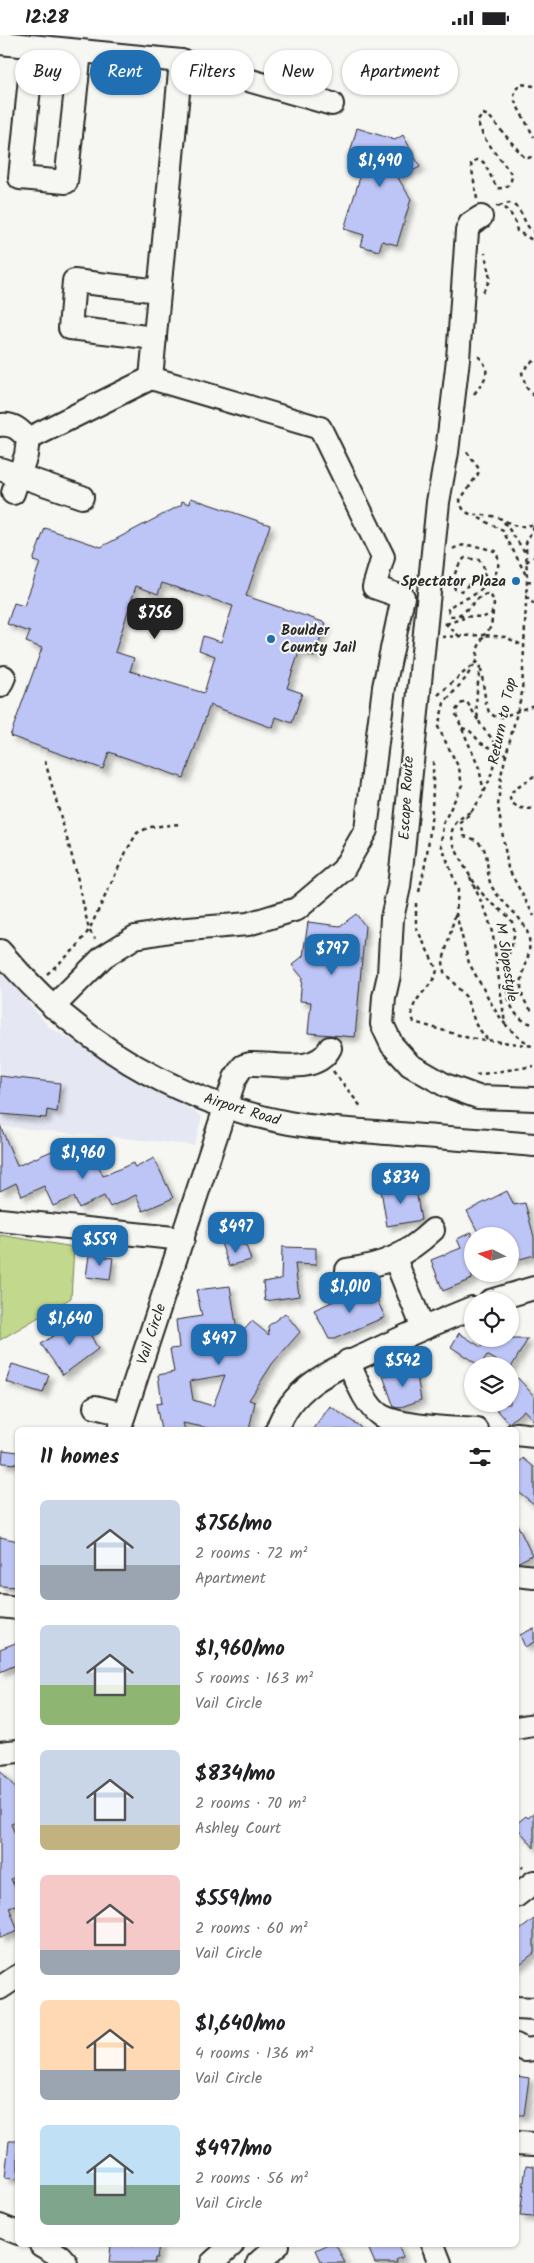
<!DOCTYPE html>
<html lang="en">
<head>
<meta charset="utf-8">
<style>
  body { margin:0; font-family:Kalam,sans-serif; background:#f2f2f2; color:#202124; height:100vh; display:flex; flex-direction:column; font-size:19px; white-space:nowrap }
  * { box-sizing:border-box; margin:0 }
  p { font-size:16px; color:#757577 }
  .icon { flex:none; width:28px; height:28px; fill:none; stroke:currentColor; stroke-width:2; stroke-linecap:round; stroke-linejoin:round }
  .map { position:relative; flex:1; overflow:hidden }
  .panel { position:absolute; left:15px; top:1392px; width:504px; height:820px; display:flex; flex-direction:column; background:#fff; border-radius:8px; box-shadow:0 1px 4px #0004 }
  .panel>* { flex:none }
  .hud { position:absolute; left:15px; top:15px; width:505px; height:45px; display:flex; gap:10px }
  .needle { width:32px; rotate:276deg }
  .buttons { position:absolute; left:464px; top:1192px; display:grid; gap:10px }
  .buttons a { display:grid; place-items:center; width:55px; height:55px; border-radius:50%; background:#fff; box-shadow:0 1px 4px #0004; font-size:25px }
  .price { position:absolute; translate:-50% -42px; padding:0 11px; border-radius:10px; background:#1f6fb2; color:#fff; font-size:16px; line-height:32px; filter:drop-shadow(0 1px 2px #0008) }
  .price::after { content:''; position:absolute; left:50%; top:30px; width:15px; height:11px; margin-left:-8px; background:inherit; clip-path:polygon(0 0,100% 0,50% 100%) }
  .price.selected { background:#222; color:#fff }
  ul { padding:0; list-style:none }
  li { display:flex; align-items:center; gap:15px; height:125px; padding:0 25px }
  li span { display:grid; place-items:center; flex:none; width:140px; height:100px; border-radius:8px; color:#555 }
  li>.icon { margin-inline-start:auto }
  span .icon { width:60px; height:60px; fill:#fffc; stroke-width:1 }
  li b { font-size:21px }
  h2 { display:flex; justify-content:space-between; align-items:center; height:60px; padding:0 25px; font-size:21px }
  .pill { padding:0 18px; border-radius:22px; background:#fff; box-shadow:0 1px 4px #0004; font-size:18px; line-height:45px }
  .pill.selected { background:#1f6fb2; color:#fff }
  .status { display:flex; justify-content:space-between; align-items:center; height:35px; padding:0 25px; background:#fff; direction:ltr }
  .status svg { height:14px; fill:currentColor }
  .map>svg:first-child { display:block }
  .built { fill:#e5e7f3 }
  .green { fill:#c2d88d; stroke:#76825c }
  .building { fill:#bdc4f6; stroke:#2b2b2b; fill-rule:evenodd; filter:url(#shadow) }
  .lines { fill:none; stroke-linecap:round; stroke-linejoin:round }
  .minor-casing { stroke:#2b2b2b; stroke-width:26 }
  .path { stroke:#2b2b2b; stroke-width:2.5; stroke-dasharray:4 4; stroke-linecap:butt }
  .minor { stroke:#f6f6f2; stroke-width:22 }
  .poi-dot { fill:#1f6fb2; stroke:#f6f6f2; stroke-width:2 }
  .labels { text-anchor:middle; stroke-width:4; stroke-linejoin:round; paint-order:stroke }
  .poi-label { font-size:15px; font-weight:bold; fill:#2b2b2b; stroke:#f6f6f2; text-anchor:end }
  .street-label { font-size:15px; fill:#2b2b2b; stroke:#f6f6f2 }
</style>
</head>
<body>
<div class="status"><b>12:28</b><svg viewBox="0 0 49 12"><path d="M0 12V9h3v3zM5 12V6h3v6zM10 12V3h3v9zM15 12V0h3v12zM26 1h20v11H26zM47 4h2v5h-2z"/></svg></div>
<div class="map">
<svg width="534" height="2228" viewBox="0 0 534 2228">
  <defs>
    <filter id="shadow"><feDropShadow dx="4.5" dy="4.5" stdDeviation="2.5" flood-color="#0004"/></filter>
  </defs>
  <rect width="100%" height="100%" fill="#f6f6f2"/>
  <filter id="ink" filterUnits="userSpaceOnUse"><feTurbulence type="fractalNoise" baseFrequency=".02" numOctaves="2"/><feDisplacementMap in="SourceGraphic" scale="10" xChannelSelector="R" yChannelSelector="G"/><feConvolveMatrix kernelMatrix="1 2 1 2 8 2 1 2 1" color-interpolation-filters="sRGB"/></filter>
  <g filter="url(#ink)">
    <path class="built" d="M0,934L49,992L202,1081L194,1110L0,1091Z"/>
    <path class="green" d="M0,1200L74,1212L71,1263L0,1305Z"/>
    <g class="building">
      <path d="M357,93L395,105L403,100L420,132L398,143L411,164L397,210L382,206L379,216L361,211L364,200L344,194L361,139L350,135L355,119L350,118Z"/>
      <path d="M191,463L270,490L246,561L326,588L314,622L299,617L287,653L302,658L292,688L276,682L273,693L210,670L184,743L109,717L103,734L10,701L42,613L26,607L30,597L7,589L14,568L24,571L40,528L33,526L45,493L101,512L181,470L182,466L190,469ZM162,548L233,571L221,607L203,601L199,615L215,621L204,658L130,636L134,623L115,617L136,551L158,559Z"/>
      <path d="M356,879L365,891L355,1002L308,998L311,967L300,966L302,942L292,930L303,921L308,887L340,891Z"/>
      <path d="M0,1041L60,1048L57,1077L47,1075L46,1083L0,1079Z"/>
      <path d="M0,1090L17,1131L54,1115L57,1123L67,1119L72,1131L84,1125L87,1132L97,1127L103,1141L133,1128L135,1133L154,1123L173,1163L143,1176L136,1160L110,1172L104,1161L79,1173L74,1162L53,1171L44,1151L22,1161L16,1148L0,1156Z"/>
      <path d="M415,1149L421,1185L387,1191L381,1155Z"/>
      <path d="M507,1156L514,1170L525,1168L534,1202V1220L510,1227V1201H480L467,1176Z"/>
      <path d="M472,1197V1244L443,1256L431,1225L461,1213L457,1204Z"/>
      <path d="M221,1208L246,1210L251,1225L229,1231Z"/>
      <path d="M282,1212L316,1213V1230L295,1229L299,1261L265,1266L263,1247L281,1244Z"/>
      <path d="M89,1220L113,1223L110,1245L86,1242Z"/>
      <path d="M230,1251L238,1302L252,1286L269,1300L268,1291L285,1278L300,1297L272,1329L249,1365L255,1367L249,1395H218L183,1388L185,1395H161L156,1369L162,1368L158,1340L174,1337L170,1314L179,1313L176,1285L202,1281L196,1255ZM225,1340L213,1371L193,1365L190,1346Z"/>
      <path d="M371,1252L385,1282L334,1304H329L314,1275L347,1260L349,1263Z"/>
      <path d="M81,1282L98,1314L63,1340L41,1309Z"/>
      <path d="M459,1298L481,1312L486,1304H528L510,1334V1331H506L487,1320L480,1331L451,1312Z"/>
      <path d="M12,1329L49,1340L43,1358L6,1347Z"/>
      <path d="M416,1335L421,1365L398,1373L394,1372L383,1341Z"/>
      <path d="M518,1343L534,1361V1386L524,1375L509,1388L492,1369H510V1349Z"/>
      <path d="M330,1371L365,1395H313Z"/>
      <path d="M3,1415L18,1417V1429L2,1428Z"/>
      <path d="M523,1423L534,1432V1469L516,1455V1432Z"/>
      <path d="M516,1487L532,1520L519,1527H516Z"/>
      <path d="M0,1502L18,1506V1552L0,1551Z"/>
      <path d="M534,1593V1607L525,1612L520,1600Z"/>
      <path d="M18,1607V1629L0,1637V1614Z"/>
      <path d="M0,1735L18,1756V1786L11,1789L18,1806V1841L11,1844L18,1859V1869L9,1872L18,1896L0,1903Z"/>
      <path d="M534,1778V1813L516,1791V1789L526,1781L528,1783Z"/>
      <path d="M534,1884V1918L516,1932V1898Z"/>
      <path d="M516,2041L529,2043L524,2080H516Z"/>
      <path d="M9,2106H18V2144L5,2143Z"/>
      <path d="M526,2130L534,2131V2182L520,2181Z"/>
      <path d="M111,2210H159L157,2223H155L154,2228H109Z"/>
      <path d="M327,2210H336L345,2228H322L316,2215Z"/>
      <path d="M367,2210H398L403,2222L396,2225L397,2228H375Z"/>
    </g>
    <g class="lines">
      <defs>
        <g id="minor">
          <path d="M0,8L181,26L151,343"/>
          <path d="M181,26L332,69"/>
          <path d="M77,46L30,43L20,143L66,147L80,16"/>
          <path d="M481,182L470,189L467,196L458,324L447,417L438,467L403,817L399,852L392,883L389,940L384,962L382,989L392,1010L410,1030L445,1050L478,1062L534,1064"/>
          <path d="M155,303L70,293L74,246L159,256"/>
          <path d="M0,390C13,388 20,395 28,404L26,420L13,458"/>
          <path d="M28,404L151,343L320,393L383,522L374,552L403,562L384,652L366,795L343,835L297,874L248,889L176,895L135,902L103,922L53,972"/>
          <path d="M0,434L82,462"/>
          <path d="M0,651L4,642"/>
          <path d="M0,916C76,1006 173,1066 289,1088C318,1093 347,1095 376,1097C429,1102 481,1105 534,1110"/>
          <path d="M0,1185L183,1204"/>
          <path d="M395,1224L423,1293"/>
          <path d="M347,1235C384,1230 405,1221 433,1195"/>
          <path d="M490,1266L534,1253"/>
          <path d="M348,1326C356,1343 364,1369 380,1380C399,1392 453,1393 477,1395"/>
          <path d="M95,1372L124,1379"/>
          <path d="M119,1395L235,1043L243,1031L250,1029C275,1028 316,1040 330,1013"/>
          <path d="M277,1395C293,1348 338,1333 378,1314C409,1299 440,1286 472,1273"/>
          <path d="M516,1399L534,1401"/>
          <path d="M516,1540L534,1542"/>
          <path d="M0,1571L18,1573"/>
          <path d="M516,1693L534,1690"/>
          <path d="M0,1718L18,1716"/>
          <path d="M516,1861L534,1847"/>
          <path d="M0,1953L18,1941"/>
          <path d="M516,1973L534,1974"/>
          <path d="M516,2010L525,2015L534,2014"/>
          <path d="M516,2108L534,2109"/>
          <path d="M0,2191L18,2198"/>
          <path d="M41,2210L60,2221L66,2228"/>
          <path d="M433,2210L440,2228"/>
          <path d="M212,2228L232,2210"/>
          <path d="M258,2228L278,2210"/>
        </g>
      </defs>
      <use href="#minor" class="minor-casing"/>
      <g class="path">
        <path d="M534,51L521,49C515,54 514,57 514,65L534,102"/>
        <path d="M477,164L471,129L476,125H481L484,128L497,153C507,154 511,150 512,140L485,104L477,87L483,79L489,81L523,121L528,123L534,121"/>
        <path d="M496,171C511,173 514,183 517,196L534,206"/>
        <path d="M499,171L509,168C525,173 522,190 534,197"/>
        <path d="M483,257L490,244L485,218"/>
        <path d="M534,326L529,328L522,338L526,352L534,361"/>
        <path d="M474,359C486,344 493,335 477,320"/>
        <path d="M467,417L479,434L478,439L460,465C463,485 479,478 492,481C511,485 511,496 534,489"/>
        <path d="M479,483L503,496L526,540"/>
        <path d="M504,487L525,517"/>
        <path d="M534,491L526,508L527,546L522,658L501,740L498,771L508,833L534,881"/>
        <path d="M453,514C464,506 483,513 495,516C501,525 499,538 490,544L485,542L483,530L479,525L465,523C457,529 451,545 455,554L462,556L469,549L478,545L482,548V553C473,564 457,564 448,574L450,581C467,582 473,563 487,559L492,562L494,570L492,578L484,582L457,581"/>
        <path d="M526,527L534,522"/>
        <path d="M527,546L534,547"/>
        <path d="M526,561L534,569"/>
        <path d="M445,588L459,601"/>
        <path d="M446,589L464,583"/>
        <path d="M442,602L484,600L491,592L493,577"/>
        <path d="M474,630L465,644L444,668L438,692L459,733L462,750L443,789L441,809L458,855L456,879L469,928L495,975L505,989"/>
        <path d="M481,634L486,669L489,677L494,681L502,682L534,670"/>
        <path d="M438,660L476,627"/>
        <path d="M478,685L467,667L460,669L455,677L479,733L484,757"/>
        <path d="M462,693L469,695L481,708L495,715C495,743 480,769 461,788L464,801C468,802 475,804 478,807C491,816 485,837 491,850C500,869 525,881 529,903C533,934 506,950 534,978"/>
        <path d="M506,721C500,710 482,695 479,686C473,670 479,646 480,630L476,627L478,613L484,600L505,602L524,611"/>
        <path d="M45,726L75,832L89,895L95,904"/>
        <path d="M534,741L513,756L510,764C516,775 523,773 534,774"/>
        <path d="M470,777C462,782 455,786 452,796C449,811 476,852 486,863C494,871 509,879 513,889C517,902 510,911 508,923C504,946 505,985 534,989"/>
        <path d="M470,842L488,882L493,901L505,989L517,1001L529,1009"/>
        <path d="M419,857C430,813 434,770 433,724"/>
        <path d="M416,868V892L437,935C433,955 405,965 414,987L469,1003L534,1011"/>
        <path d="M455,880L443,926L444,937L466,962L476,990L487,1004"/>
        <path d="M47,939L76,913L89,895L127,815L137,798L150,792L180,789"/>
        <path d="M333,1036L362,1073"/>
        <path d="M476,1040L534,1031"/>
        <path d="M516,1826L523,1833"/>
      </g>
      <use href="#minor" class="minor"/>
    </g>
  </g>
  <g class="poi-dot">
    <circle cx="516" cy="546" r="5"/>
    <circle cx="271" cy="604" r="5"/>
  </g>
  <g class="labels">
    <g class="poi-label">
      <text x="506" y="551">Spectator Plaza</text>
      <text x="281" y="600" text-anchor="start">Boulder<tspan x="281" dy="17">County Jail</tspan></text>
    </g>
    <g class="street-label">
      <text transform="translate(502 686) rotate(-78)" y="5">Return to Top</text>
      <text transform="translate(406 763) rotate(-87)" y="5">Escape Route</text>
      <text transform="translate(507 927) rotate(81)" y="5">M Slopestyle</text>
      <text transform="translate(242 1074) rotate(17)" y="5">Airport Road</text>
      <text transform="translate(151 1299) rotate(-72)" y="5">Vail Circle</text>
    </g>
  </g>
</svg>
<div class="buttons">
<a><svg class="needle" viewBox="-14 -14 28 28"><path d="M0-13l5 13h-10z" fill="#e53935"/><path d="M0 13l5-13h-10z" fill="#757577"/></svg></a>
<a><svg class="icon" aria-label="locate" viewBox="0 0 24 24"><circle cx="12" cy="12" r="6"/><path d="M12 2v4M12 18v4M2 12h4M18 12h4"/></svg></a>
<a><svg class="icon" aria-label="layers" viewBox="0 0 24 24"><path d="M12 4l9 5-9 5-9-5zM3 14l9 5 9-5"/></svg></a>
</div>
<b class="price" style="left:380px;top:153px">$1,490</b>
<b class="price selected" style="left:155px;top:605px">$756</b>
<b class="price" style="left:332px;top:941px">$797</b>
<b class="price" style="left:83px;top:1145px">$1,960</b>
<b class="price" style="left:401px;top:1170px">$834</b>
<b class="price" style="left:236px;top:1219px">$497</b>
<b class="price" style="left:100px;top:1232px">$559</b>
<b class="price" style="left:350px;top:1279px">$1,010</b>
<b class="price" style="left:70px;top:1311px">$1,640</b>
<b class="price" style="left:219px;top:1331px">$497</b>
<b class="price" style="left:403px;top:1353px">$542</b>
<div class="hud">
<a class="pill">Buy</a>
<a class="pill selected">Rent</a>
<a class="pill">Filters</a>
<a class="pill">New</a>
<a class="pill">Apartment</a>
</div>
<section class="panel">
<h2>11 homes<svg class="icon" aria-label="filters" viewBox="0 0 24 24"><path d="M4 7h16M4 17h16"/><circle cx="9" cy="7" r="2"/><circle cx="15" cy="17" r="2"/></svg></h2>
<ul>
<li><span style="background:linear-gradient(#c9d6e8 65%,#9aa5b1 0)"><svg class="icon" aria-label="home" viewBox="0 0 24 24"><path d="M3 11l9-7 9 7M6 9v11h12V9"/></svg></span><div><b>$756/mo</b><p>2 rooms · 72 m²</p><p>Apartment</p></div></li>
<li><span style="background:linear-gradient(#c9d6e8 60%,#8fb573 0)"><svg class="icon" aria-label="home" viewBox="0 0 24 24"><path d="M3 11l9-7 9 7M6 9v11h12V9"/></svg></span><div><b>$1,960/mo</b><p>5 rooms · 163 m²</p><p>Vail Circle</p></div></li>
<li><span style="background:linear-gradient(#c9d6e8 75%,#c2b280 0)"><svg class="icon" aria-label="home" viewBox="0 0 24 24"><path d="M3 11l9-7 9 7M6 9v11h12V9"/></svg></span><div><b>$834/mo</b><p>2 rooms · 70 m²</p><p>Ashley Court</p></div></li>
<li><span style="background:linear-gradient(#f6c9c9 75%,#9aa5b1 0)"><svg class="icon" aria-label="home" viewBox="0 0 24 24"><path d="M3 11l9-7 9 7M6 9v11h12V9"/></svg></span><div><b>$559/mo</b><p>2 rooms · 60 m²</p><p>Vail Circle</p></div></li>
<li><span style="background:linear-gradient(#ffd9b3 70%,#9aa5b1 0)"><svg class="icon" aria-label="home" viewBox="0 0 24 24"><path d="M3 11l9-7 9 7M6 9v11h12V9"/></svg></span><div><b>$1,640/mo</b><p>4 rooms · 136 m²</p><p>Vail Circle</p></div></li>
<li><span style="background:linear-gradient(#bfe0f5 60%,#7fa58c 0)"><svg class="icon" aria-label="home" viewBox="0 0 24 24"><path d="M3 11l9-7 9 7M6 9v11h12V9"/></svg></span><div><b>$497/mo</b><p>2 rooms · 56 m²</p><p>Vail Circle</p></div></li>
</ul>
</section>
</div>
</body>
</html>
